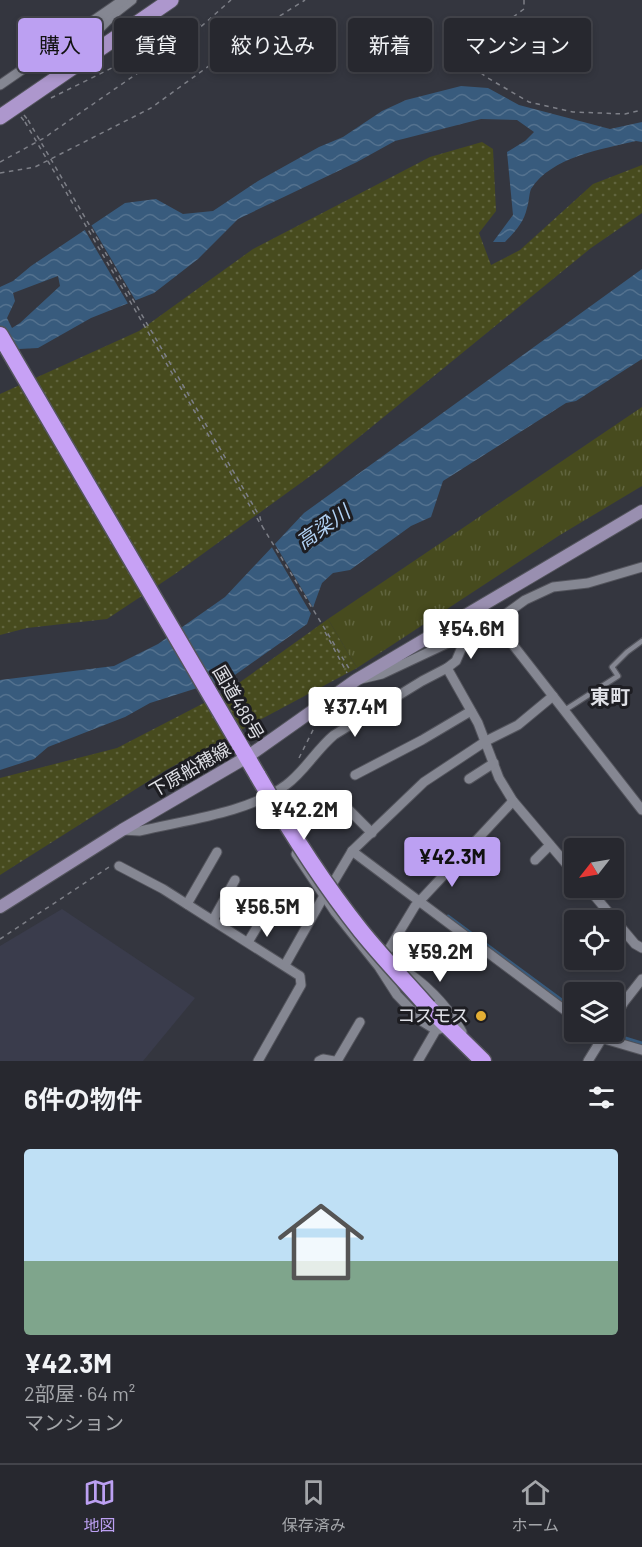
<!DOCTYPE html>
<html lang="ja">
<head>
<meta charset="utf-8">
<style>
  body { margin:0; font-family:Barlow,"Noto Sans JP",sans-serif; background:#2f3037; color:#f1f3f6; height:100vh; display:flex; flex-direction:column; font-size:22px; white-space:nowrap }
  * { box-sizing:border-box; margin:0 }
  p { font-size:20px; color:#a4a6aa }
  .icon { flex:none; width:33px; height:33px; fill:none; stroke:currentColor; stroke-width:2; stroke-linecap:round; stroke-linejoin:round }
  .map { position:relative; height:1061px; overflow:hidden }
  .details { display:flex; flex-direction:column; background:#27282f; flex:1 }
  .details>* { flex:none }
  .top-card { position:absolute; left:18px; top:18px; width:606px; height:54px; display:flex; gap:12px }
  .needle { width:39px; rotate:239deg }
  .fabs { position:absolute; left:564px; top:838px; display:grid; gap:12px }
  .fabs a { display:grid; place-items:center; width:60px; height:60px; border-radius:6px; background:#27282f; box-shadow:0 3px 9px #0003,0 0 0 2px #43444b; font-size:30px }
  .price { position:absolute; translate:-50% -51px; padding:0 14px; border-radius:6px; background:#fff; color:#222; font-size:20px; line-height:39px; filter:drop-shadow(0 2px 3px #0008) }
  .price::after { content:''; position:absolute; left:50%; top:36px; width:18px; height:14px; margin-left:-9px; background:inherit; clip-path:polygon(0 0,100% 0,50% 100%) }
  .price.selected { background:#bca0f2; color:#111 }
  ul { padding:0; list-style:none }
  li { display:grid; align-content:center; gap:12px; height:318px; padding:0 24px }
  li span { display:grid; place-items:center; height:186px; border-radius:6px; color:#555 }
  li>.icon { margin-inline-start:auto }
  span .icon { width:108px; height:108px; fill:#fffc; stroke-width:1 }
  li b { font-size:26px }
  h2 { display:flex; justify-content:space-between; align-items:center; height:72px; padding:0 24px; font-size:26px }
  .pill { padding:0 21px; border-radius:6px; background:#27282f; box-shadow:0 3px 9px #0003,0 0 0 2px #43444b; font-size:21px; line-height:54px }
  .pill.selected { background:#bca0f2; color:#111 }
  .menu { display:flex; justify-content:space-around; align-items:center; height:84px; border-top:2px solid #43444b; background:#27282f; font-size:16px; color:#a4a6aa }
  .menu a { display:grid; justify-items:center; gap:3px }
  .menu .selected { color:#bca0f2 }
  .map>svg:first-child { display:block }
  .built { fill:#3a3c4c }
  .grass { fill:url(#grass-dots) }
  .park { fill:url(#park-tufts) }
  .water { fill:url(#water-waves); fill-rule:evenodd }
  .pier { fill:#34363f }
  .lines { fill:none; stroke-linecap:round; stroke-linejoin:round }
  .stream { stroke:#385b7d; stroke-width:3 }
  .lane-casing { stroke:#53545c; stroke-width:7 }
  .street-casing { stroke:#53545c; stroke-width:11 }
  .secondary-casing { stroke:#53545c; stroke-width:14 }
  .primary-casing { stroke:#53545c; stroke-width:17 }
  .highway-casing { stroke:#53545c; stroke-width:19 }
  .path { stroke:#7d7f87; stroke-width:1.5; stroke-dasharray:4.5 4.5; stroke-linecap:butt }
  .lane { stroke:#858792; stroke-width:4.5 }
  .street { stroke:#858792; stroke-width:9 }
  .secondary { stroke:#998fb0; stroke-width:12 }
  .primary { stroke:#ad97cd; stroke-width:15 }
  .highway { stroke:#c7a1f5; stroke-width:16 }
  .highway-bridge-casing { stroke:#53545c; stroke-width:19; stroke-linecap:butt }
  .path-bridge { stroke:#7d7f87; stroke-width:1.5; stroke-dasharray:4.5 4.5; stroke-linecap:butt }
  .highway-bridge { stroke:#c7a1f5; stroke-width:16 }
  .poi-dot { fill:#e3ae34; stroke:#1d1d22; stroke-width:2 }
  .labels { text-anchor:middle; stroke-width:6; stroke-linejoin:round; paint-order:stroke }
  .street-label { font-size:18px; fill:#dfe0e6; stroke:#1d1d22 }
  .poi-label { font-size:18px; fill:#dfe0e6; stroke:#1d1d22; text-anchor:end }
  .water-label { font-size:20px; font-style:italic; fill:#b1d1f4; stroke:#1d1d22 }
  .neighbourhood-label { font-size:20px; font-weight:bold; fill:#dfe0e6; stroke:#1d1d22 }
</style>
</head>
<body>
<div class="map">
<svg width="642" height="1061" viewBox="0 0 642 1061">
  <defs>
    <pattern id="grass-dots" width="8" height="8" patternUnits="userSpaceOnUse" patternTransform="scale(1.5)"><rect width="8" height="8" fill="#474b1e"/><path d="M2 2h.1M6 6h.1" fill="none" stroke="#61653f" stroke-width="1.8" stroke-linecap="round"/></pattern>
    <pattern id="park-tufts" width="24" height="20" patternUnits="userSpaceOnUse" patternTransform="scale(1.5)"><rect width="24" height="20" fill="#474b1e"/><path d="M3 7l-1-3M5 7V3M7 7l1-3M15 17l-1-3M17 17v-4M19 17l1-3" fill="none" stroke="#61653f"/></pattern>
    <pattern id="water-waves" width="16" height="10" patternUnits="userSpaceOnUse" patternTransform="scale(1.5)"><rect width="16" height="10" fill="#385b7d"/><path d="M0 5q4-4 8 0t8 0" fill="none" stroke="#54728f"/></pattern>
  </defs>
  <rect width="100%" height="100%" fill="#34363f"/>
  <path class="built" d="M62,909L195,998L143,1061H0V946Z"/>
  <g class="grass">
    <path d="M482,142L493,149L496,211L479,233L491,265L520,250L593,184L642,165V213L591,248L320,469L175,574L107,619L27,628L0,635V394L139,331L253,249L430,157Z"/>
    <path d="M328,619L357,668L166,770L0,875V778L117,748L229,690Z"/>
  </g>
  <path class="park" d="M642,407V486L560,535L357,668L328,619Z"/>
  <g class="water">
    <path d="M461,86L488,88L519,105L610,129L642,122V142L636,141C602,149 551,157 531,189C529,194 529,202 527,208C524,222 515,232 505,242H493L513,215L507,152L525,141L534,132L517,120L481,119L395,141L357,162L238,219L198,259L154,293L91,318L38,348L0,350V287L13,281L31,266L125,203L156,199L183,214L213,211L258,181L319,147L343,137L382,111L406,100ZM58,276L60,286L20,323L12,328L7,318L15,301L13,293Z"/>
    <path d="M642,269V359L576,401L566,403L443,481L431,517L411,526L350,570L333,573L322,583L307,624L232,677L150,703L125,717L48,747L34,759L0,770V680L114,666L158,644L225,597L304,513Z"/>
  </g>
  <g class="pier">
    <path d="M90,223L137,303L130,307L83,227Z"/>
    <path d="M273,541L315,611L313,617L270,544Z"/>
  </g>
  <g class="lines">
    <g class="stream">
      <path d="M448,916L574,1009"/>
      <path d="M609,1033L642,1043"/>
    </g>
    <defs>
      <path id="lane" d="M565,710L618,676L612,667L627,652L642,641"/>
      <g id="street">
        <path d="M58,75L60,68L114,14L132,0"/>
        <path d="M0,85L123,0"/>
        <path d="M494,627L500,618L525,600L553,587L588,583L642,567"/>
        <path d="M447,668L478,723L499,778L513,801L574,873"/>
        <path d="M361,679L382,674L482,627C493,625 498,628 506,636L642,810"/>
        <path d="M355,775L422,740L471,711"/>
        <path d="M469,779L494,763"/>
        <path d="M345,806L372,833"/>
        <path d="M122,830L140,831C185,820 248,813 286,785C305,771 316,750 334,735L422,681L447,668L456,661L468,633"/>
        <path d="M352,851L574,1017"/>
        <path d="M296,854L335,912L379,967L397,995L423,1022L436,1030"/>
        <path d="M535,860L550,845"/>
        <path d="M119,866L163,889L300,976L301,985L258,1061"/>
        <path d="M333,883L352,851L424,782L486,741L518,725L553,696"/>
        <path d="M588,888L635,944L642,948"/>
        <path d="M187,904L217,852"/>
        <path d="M213,920L235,880"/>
        <path d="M248,942L271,904"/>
        <path d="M383,959L415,906L513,801"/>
        <path d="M285,965L325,894"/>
        <path d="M397,966C423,980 448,1006 462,1032"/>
        <path d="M614,1019L624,1002L642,979"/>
        <path d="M594,1032L608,1040L642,1050"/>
        <path d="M319,1061L323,1059L334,1061"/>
        <path d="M337,1061L360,1022"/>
        <path d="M418,1061L436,1030L440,1029"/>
        <path d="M588,1061L606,1032"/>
      </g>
      <path id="secondary" d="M0,907L122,830L247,757L356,680L642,511"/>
      <path id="primary" d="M0,117L171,0"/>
      <g id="highway">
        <path d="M0,335L258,776"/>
        <path d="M428,1007L483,1061"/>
      </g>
    </defs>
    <use href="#lane" class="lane-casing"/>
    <use href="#street" class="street-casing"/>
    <use href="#secondary" class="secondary-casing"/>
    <use href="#primary" class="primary-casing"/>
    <use href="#highway" class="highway-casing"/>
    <g class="path">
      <path d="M524,0V9L509,20L486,28L460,56L486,77L529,102L573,112L625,114L642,110"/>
      <path d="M51,98L203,23"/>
      <path d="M24,115L28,120"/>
      <path d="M21,117L25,122"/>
      <path d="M0,162L44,138L187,39L231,0"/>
      <path d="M0,173L35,167L151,108L264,26L305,0"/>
      <path d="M262,526L350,670"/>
      <path d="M325,632L347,673"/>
      <path d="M299,758L317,722"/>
      <path d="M0,939L109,867"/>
    </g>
    <use href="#lane" class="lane"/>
    <use href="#street" class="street"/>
    <use href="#secondary" class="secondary"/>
    <use href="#primary" class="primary"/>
    <use href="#highway" class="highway"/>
    <defs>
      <path id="highway-bridge" d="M258,776C289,830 322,882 361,931C382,957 406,982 428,1007"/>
    </defs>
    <use href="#highway-bridge" class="highway-bridge-casing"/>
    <g class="path-bridge">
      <path d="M28,120L260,517L262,526"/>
      <path d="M25,122L261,525"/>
    </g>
    <use href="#highway-bridge" class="highway-bridge"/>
  </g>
  <circle class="poi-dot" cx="481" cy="1016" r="6"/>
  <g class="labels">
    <g class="street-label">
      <text transform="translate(238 703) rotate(60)" y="6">国道486号</text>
      <text transform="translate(190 770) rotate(-30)" y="6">下原船穂線</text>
    </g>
    <g class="poi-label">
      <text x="469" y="1022">コスモス</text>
    </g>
    <g class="water-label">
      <text transform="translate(323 527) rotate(-35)" y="7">高梁川</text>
    </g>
    <g class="neighbourhood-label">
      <text x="610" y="704">東町</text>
    </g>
  </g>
</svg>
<div class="fabs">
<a><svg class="needle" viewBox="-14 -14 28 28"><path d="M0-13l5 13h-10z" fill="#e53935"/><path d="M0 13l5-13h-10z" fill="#a4a6aa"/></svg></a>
<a><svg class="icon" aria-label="locate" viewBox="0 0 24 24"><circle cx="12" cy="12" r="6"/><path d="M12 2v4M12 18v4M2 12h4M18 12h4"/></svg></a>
<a><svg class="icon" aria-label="layers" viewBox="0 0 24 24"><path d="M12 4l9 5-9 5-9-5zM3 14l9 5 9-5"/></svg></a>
</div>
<b class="price" style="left:471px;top:660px">¥54.6M</b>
<b class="price" style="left:355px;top:738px">¥37.4M</b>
<b class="price" style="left:304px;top:841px">¥42.2M</b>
<b class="price selected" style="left:452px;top:888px">¥42.3M</b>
<b class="price" style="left:267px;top:938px">¥56.5M</b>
<b class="price" style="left:440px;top:983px">¥59.2M</b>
<div class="top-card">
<a class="pill selected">購入</a>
<a class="pill">賃貸</a>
<a class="pill">絞り込み</a>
<a class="pill">新着</a>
<a class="pill">マンション</a>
</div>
</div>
<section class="details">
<h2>6件の物件<svg class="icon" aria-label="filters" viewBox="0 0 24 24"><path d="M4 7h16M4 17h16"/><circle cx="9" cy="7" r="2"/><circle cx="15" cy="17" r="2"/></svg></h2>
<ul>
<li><span style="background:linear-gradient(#bfe0f5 60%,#7fa58c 0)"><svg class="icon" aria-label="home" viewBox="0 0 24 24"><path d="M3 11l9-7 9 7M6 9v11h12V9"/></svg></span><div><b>¥42.3M</b><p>2部屋 · 64 m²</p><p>マンション</p></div></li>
</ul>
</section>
<nav class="menu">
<a class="selected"><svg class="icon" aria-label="map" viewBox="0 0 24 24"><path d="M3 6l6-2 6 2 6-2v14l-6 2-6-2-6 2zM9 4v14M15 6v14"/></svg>地図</a>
<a><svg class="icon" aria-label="saved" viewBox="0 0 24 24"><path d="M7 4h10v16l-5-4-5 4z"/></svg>保存済み</a>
<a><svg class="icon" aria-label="home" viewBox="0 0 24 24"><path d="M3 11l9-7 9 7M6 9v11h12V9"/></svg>ホーム</a>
</nav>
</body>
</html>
